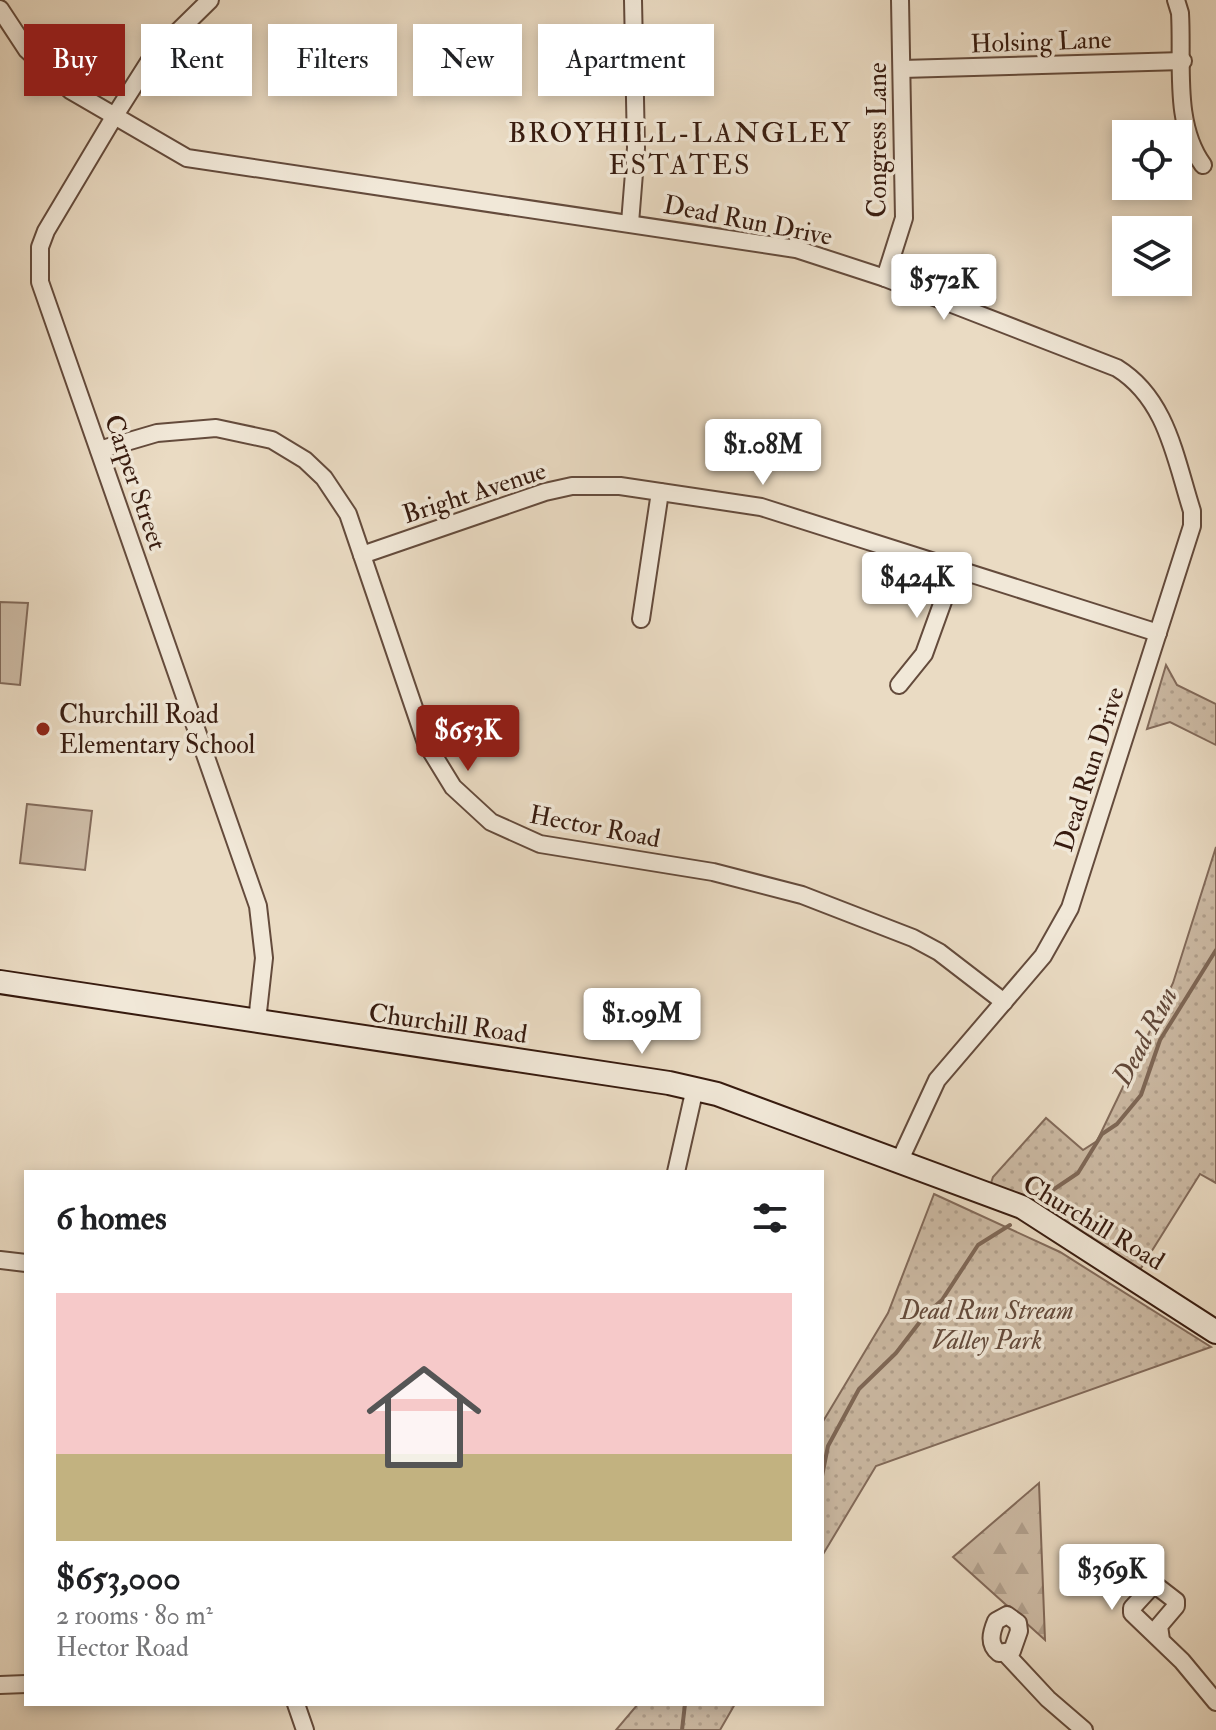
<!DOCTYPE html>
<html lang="en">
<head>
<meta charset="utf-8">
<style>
  body { margin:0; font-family:"IM FELL Double Pica",serif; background:#f2f2f2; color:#202124; height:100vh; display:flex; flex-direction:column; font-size:30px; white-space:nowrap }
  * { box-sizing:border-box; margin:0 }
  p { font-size:26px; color:#757577 }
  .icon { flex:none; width:44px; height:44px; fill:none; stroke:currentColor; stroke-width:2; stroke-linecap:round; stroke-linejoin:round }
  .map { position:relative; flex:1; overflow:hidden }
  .side { position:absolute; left:24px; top:1170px; width:800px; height:536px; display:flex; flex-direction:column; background:#fff; border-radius:0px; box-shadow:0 4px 12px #0003 }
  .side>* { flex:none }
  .guide { position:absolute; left:24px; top:24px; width:800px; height:72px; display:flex; gap:16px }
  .tools { position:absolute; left:1112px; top:120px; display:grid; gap:16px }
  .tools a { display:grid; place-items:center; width:80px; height:80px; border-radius:0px; background:#fff; box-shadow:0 4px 12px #0003; font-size:40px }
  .price { position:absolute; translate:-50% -68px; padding:0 18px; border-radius:8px; background:#fff; color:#222; font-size:26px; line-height:52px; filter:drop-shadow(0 2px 4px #0008) }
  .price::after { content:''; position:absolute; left:50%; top:48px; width:24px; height:18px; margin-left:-12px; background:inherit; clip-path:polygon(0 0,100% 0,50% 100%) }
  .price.current { background:#8f2418; color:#fff }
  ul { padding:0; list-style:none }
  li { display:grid; align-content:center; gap:16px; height:424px; padding:0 32px }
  li span { display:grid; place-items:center; height:248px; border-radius:0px; color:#555 }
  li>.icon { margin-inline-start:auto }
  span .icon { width:144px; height:144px; fill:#fffc; stroke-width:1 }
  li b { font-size:34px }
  h2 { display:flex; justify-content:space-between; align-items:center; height:96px; padding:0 32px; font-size:34px }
  .pill { padding:0 28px; border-radius:0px; background:#fff; box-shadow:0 4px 12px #0003; font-size:28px; line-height:72px }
  .pill.current { background:#8f2418; color:#fff }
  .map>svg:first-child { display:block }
  .grass { fill:url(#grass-dots); stroke:#826a5a; stroke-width:2 }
  .forest { fill:url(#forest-firs); stroke:#826a5a; stroke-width:2 }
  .garden { fill:#ccbaa4; stroke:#826a5a; stroke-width:2 }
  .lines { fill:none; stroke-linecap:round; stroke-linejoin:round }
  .stream { stroke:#7e6756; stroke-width:4 }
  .street-casing { stroke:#644b3c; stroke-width:20 }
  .secondary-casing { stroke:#371b0f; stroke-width:26 }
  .street { stroke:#f1e8d8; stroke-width:16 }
  .secondary { stroke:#f1e8d8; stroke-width:22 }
  .poi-dot { fill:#8f2418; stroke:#f1e8d8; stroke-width:3 }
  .labels { text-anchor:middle; stroke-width:7; stroke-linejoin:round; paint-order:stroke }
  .street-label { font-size:26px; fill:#371b0f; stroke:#f1e8d8 }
  .poi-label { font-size:26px; fill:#371b0f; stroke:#f1e8d8; text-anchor:start }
  .park-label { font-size:26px; font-style:italic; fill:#644b3c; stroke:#f1e8d8 }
  .neighbourhood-label { font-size:28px; letter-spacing:2px; fill:#371b0f; stroke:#f1e8d8 }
  .water-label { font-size:28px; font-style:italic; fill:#604739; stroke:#f1e8d8 }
</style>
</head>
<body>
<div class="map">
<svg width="1216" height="1730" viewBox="0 0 1216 1730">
  <defs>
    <pattern id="grass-dots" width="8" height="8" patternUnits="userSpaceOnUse" patternTransform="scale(2)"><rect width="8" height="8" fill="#ccbaa4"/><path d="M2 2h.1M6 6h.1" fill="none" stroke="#b09f8c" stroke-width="1.8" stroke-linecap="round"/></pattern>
    <pattern id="forest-firs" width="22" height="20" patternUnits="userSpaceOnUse" patternTransform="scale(2)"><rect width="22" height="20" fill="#ccbaa4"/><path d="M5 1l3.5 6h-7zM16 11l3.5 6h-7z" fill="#b09f8c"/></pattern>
  </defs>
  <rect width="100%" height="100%" fill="#eadbc3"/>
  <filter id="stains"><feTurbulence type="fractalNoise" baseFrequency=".0025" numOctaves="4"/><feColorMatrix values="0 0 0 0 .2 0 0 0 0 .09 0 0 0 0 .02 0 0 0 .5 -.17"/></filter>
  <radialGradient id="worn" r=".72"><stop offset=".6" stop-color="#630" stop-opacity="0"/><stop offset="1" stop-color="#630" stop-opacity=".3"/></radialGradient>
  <g class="grass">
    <path d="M1166,665L1177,685L1216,704V745L1170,722L1147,729Z"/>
    <path d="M1216,847V1183L1200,1174L1138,1273L990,1186L993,1177L1046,1118L1083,1150L1097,1141L1173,983Z"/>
    <path d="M934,1194L1060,1252L1211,1347L876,1466L822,1556V1423L888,1313Z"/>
    <path d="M638,1704H735L720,1730H616Z"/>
  </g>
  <path class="forest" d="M1039,1483L1045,1640L953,1557Z"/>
  <g class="garden">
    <path d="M0,602L28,603L20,685L0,683Z"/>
    <path d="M27,804L92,811L85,870L20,863Z"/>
  </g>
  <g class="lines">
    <g class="stream">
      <path d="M1035,1202L1078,1173L1102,1134L1117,1124L1141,1095L1160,1040L1216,950"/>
      <path d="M822,1476L828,1446L859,1389L896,1353L926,1314L942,1300L978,1245L1010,1225"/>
      <path d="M682,1730L685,1704"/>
    </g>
    <defs>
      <g id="street">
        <path d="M210,0L152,57L114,117L46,231L40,247V282L258,906L264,958L257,1021"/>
        <path d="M1176,0L1180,13C1183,63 1173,124 1203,165"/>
        <path d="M0,9L27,50L70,90L187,158L796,249L885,278L1117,368C1167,399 1175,458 1192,511V526L1070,908L1043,956L937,1080L899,1162"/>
        <path d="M902,69L1183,61"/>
        <path d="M630,223L636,148L633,0"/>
        <path d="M885,278L904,218L900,0"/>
        <path d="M99,450L157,433L216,428L272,440L305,460L324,478L348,514L426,743L453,787L491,822L540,844L713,872L802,895L913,938L939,952L1004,1002"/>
        <path d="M362,555L545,492L572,486H620L761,507L1158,633"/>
        <path d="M641,619L660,492"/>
        <path d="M899,685L924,654L955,568"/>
        <path d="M676,1172L695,1088"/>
        <path d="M0,1260L26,1263"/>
        <path d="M1007,1615L1018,1623L1019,1631L1012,1651L999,1653C988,1644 991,1633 996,1621Z"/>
        <path d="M1161,1640L1159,1626L1176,1606V1601L1154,1584L1132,1608V1613L1182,1661L1216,1702"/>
        <path d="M1006,1654L1048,1699L1084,1730"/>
        <path d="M0,1685L26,1684"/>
        <path d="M296,1704L305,1730"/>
      </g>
      <path id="secondary" d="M0,982L669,1083L717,1094L1022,1207L1216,1332"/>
    </defs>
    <use href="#street" class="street-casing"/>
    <use href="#secondary" class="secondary-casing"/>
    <use href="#street" class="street"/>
    <use href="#secondary" class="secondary"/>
  </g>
  <circle class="poi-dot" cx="43" cy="729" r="8"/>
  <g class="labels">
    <g class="street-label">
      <text transform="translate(1041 41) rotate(-2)" y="9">Holsing Lane</text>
      <text transform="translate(877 140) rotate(-90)" y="9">Congress Lane</text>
      <text transform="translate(748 220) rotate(11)" y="9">Dead Run Drive</text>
      <text transform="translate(136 482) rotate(71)" y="9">Carper Street</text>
      <text transform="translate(474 492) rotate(-18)" y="9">Bright Avenue</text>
      <text transform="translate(1089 769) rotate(-72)" y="9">Dead Run Drive</text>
      <text transform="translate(595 826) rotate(11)" y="9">Hector Road</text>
      <text transform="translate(448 1023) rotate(8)" y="9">Churchill Road</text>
      <text transform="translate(1094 1222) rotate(31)" y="9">Churchill Road</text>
    </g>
    <g class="poi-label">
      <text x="59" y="723">Churchill Road<tspan x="59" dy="30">Elementary School</tspan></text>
    </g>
    <g class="park-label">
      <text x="987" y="1319">Dead Run Stream<tspan x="987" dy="30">Valley Park</tspan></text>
    </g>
    <g class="neighbourhood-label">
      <text x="680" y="142">BROYHILL-LANGLEY<tspan x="680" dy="32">ESTATES</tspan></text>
    </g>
    <g class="water-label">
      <text transform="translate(1144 1036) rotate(-62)" y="10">Dead Run</text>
    </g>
  </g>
  <rect width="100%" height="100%" filter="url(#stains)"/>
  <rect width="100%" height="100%" fill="url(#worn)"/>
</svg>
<div class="tools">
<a><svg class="icon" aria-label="locate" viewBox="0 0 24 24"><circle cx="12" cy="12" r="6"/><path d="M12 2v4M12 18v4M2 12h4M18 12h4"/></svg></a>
<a><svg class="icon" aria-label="layers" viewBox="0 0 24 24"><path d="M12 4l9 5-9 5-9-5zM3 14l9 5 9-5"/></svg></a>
</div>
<b class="price" style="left:944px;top:322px">$572K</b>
<b class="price" style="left:763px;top:487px">$1.08M</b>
<b class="price" style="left:917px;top:620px">$424K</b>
<b class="price current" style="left:468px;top:773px">$653K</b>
<b class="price" style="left:642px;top:1056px">$1.09M</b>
<b class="price" style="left:1112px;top:1612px">$369K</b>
<div class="guide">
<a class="pill current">Buy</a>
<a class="pill">Rent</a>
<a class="pill">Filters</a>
<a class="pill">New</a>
<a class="pill">Apartment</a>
</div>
<section class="side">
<h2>6 homes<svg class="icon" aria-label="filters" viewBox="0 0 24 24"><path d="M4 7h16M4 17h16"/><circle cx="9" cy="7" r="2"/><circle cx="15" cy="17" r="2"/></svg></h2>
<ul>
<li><span style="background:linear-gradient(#f6c9c9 65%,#c2b280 0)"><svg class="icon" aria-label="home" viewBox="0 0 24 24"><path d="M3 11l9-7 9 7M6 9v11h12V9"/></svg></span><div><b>$653,000</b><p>2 rooms · 80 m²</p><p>Hector Road</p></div></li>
</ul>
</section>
</div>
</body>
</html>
